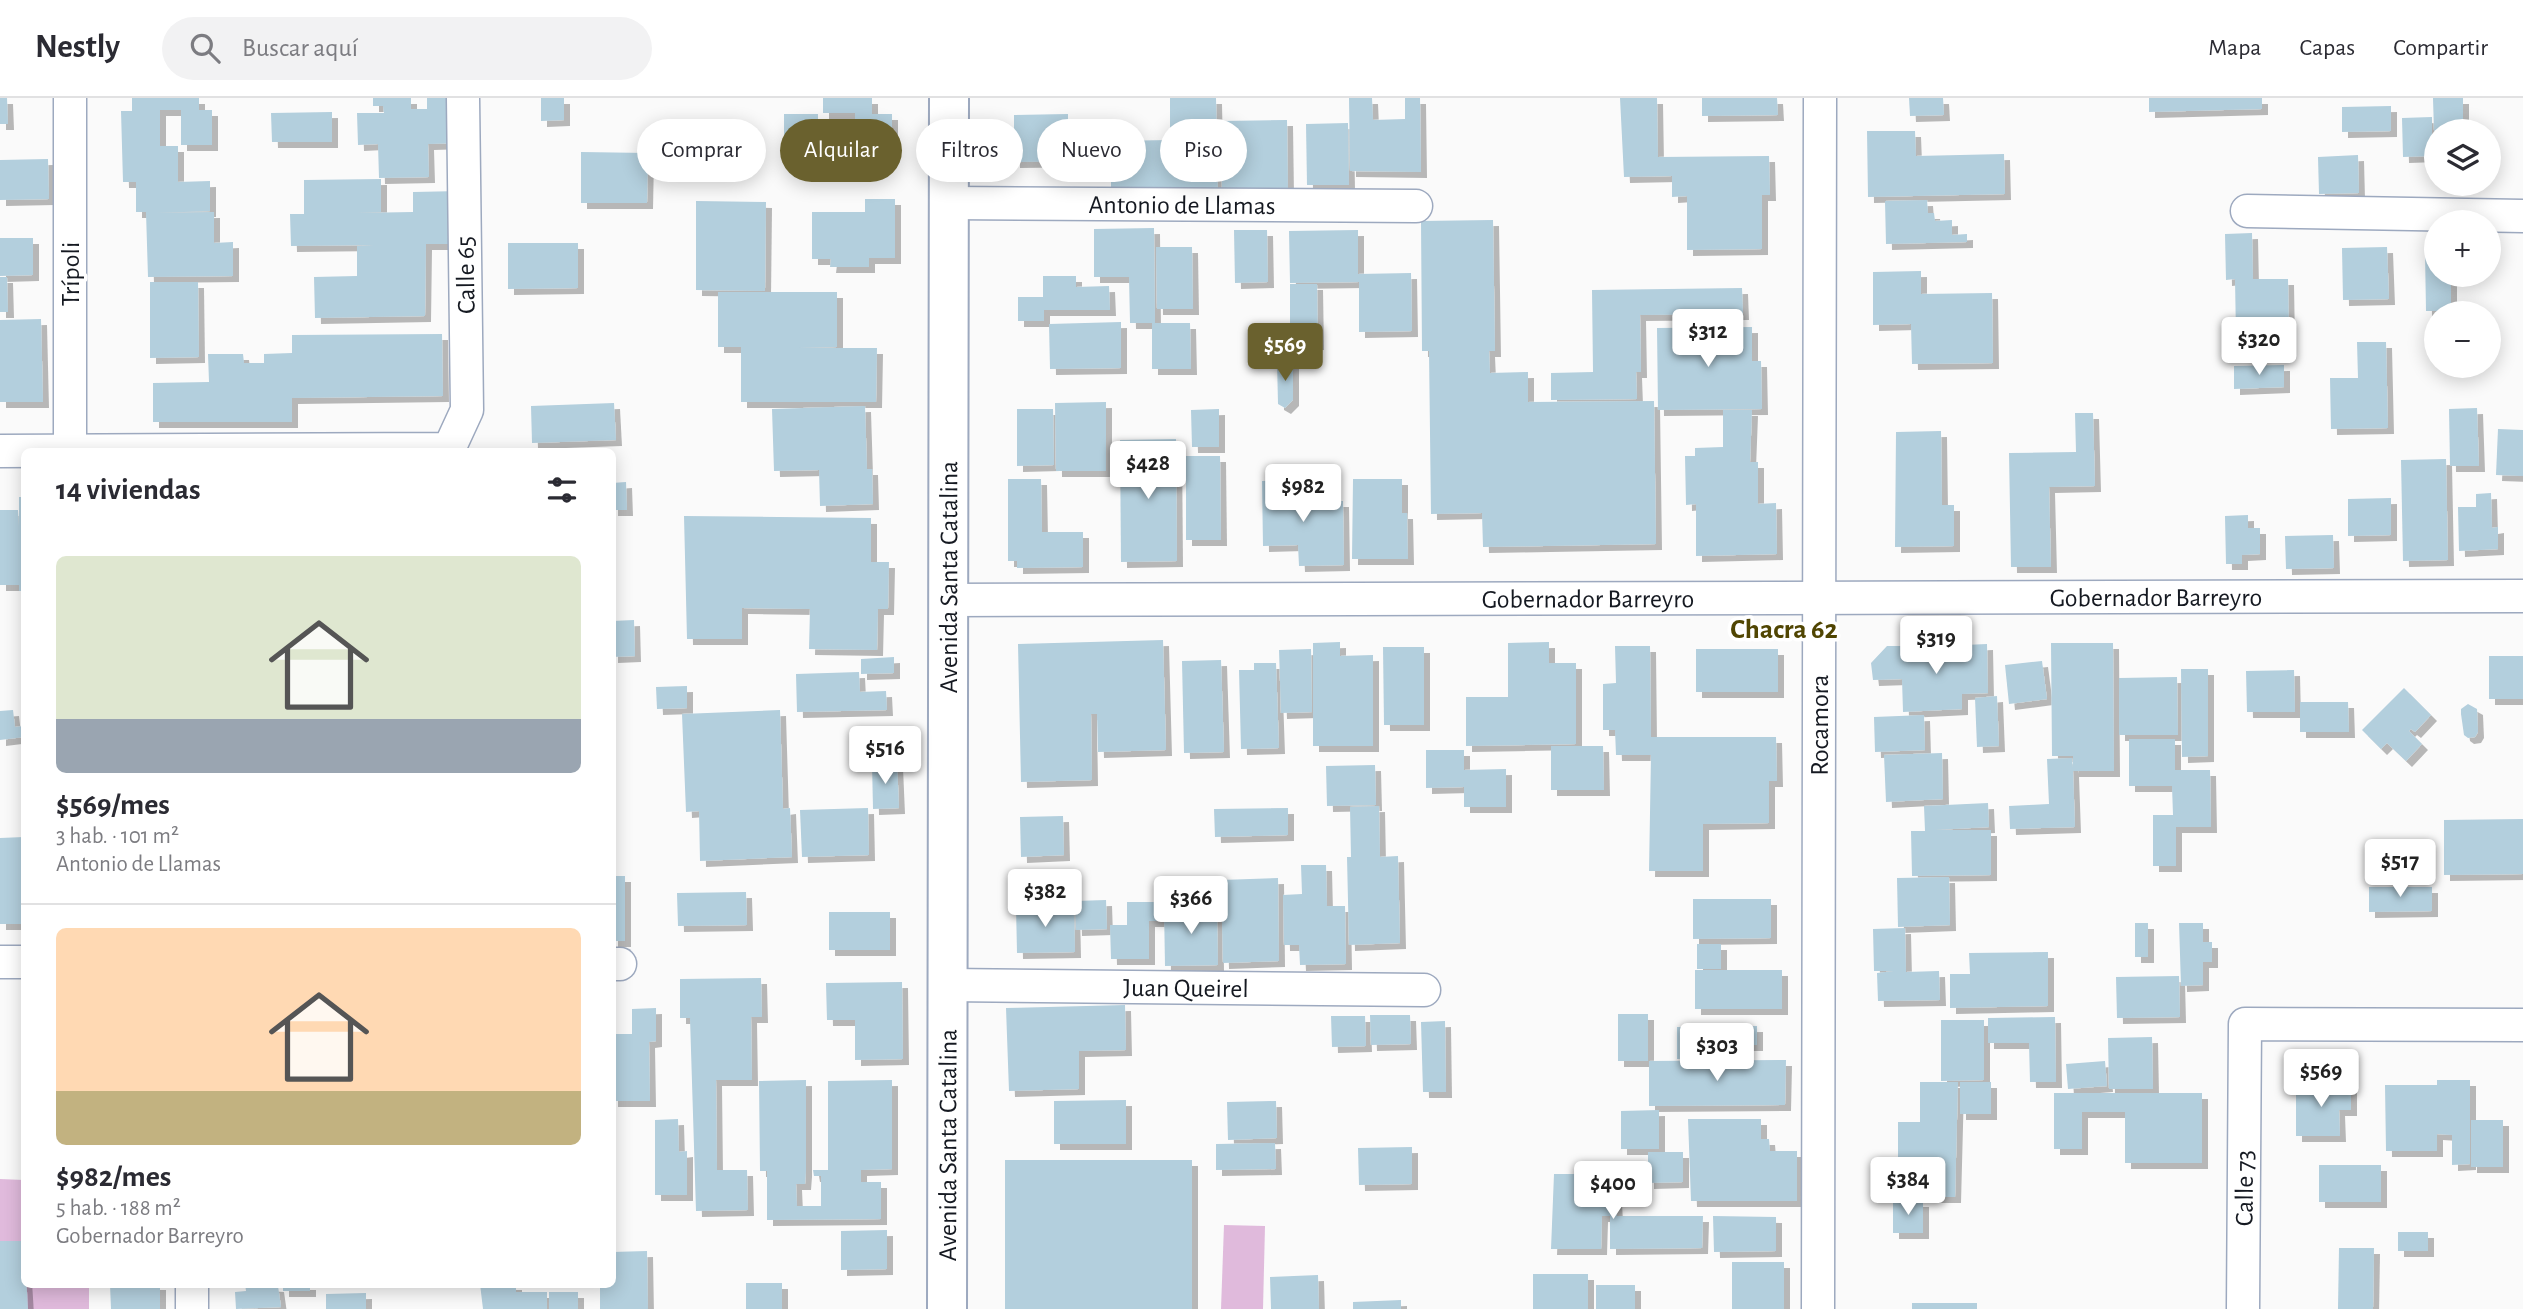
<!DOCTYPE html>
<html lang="es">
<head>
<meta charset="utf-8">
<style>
  body { margin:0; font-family:"Alegreya Sans",sans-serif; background:#f2f2f3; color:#2b2b33; height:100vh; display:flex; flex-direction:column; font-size:26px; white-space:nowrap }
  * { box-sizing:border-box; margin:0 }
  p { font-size:23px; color:#7c7c81 }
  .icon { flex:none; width:38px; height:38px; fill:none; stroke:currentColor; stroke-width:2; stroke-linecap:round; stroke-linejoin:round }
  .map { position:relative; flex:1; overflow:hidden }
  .panel { position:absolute; left:21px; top:350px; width:595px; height:840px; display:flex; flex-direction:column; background:#fff; border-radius:10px; box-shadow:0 4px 18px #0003 }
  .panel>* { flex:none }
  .banner { position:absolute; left:637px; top:21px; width:665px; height:63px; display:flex; gap:14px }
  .buttons { position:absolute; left:2424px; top:21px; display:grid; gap:14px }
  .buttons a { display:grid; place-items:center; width:77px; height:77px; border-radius:50%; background:#fff; box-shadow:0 4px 18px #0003; font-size:35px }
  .price { position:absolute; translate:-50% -60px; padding:0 16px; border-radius:7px; background:#fff; color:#222; font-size:23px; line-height:46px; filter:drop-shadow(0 2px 4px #0008) }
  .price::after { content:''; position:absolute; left:50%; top:42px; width:21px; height:16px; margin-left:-10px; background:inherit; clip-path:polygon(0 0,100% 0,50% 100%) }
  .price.active { background:#6a612e; color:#fff }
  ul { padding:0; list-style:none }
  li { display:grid; align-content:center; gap:14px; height:371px; padding:0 35px }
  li+li { border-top:2px solid #e1e1e2 }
  li span { display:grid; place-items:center; height:217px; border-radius:10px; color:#555 }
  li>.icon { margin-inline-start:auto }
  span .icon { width:126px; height:126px; fill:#fffc; stroke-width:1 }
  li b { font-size:30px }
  h2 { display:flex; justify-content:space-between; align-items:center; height:84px; padding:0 35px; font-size:30px }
  .tag { padding:0 24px; border-radius:32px; background:#fff; box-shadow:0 4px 18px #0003; font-size:24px; line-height:63px }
  .tag.active { background:#6a612e; color:#fff }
  header { display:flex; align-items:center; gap:42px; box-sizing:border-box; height:98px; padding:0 35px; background:#fff; border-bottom:2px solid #e1e1e2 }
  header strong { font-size:33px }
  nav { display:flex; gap:38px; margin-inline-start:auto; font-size:24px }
  .search { width:490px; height:63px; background:#f2f2f3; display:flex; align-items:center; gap:18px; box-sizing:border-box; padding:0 24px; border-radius:38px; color:#7c7c81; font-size:26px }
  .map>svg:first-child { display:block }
  .green { fill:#e0badc }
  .building { fill:#b3cfdd; filter:url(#shadow) }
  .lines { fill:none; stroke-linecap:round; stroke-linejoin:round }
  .minor-casing { stroke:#9da9bf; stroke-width:35 }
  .primary-casing { stroke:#9da9bf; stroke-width:42 }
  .minor { stroke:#fff; stroke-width:32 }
  .primary { stroke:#fff; stroke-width:38 }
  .labels { text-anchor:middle; stroke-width:7; stroke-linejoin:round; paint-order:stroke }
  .street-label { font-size:26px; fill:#151921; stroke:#fff }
  .neighbourhood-label { font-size:28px; font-weight:bold; fill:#504502; stroke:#fff }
</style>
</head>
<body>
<header>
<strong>Nestly</strong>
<div class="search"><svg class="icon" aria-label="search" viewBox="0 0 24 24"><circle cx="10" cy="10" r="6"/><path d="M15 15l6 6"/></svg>Buscar aquí</div>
<nav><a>Mapa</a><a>Capas</a><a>Compartir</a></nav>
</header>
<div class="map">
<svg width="2523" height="1211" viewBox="0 0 2523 1211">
  <defs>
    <filter id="shadow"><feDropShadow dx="6" dy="6" stdDeviation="0" flood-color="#0004"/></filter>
  </defs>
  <rect width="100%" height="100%" fill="#fafafa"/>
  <g class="green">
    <path d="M0,1081L24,1082V1186L89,1187V1211H0Z"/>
    <path d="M1224,1127L1265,1128L1263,1211H1221Z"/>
  </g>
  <g class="building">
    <path d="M0,0H7L8,26H0Z"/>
    <path d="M132,0H199V12H212V47H181V12H160V48H178V84L210,83V113L156,115L214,114V145L233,144V178L148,179L146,114H136V84H123L121,13H132Z"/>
    <path d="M373,0H411V11H427V0H457L460,45L428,46L429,79L379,80L378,46L358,47L357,15H384L383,8H373Z"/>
    <path d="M541,0H564V22L541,23Z"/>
    <path d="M823,0H872V16H892V54L855,55V15H823Z"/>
    <path d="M1170,0H1216L1218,100L1111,101V43L1170,42Z"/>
    <path d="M1349,0H1372L1373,22L1405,21V0H1420L1421,74L1350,73Z"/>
    <path d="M1620,0H1657L1658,59L1769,58L1770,97H1762V151L1687,152V98L1672,99V78L1624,79Z"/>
    <path d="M1702,0H1777L1778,17L1702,18Z"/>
    <path d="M1909,0H1943L1944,17L1910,18Z"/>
    <path d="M2149,0H2262V11L2149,14Z"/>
    <path d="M2433,0H2463V33H2434Z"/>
    <path d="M2391,8V33L2342,34V9Z"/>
    <path d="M332,14V44H272L271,15Z"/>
    <rect x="784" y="16" width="34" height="42"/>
    <path d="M1068,16V23H1094L1095,63L1014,64V17Z"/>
    <path d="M2432,19V58L2403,59L2402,20Z"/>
    <path d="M1287,22L1288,92L1222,93L1221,23Z"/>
    <path d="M1348,25L1349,87H1307L1306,26Z"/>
    <path d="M1867,33H1915L1916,58L2004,56L2005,96L1868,99Z"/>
    <path d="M581,54L648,55L647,105H581Z"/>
    <path d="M2358,57L2359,95L2319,96L2318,59Z"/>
    <path d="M48,61L49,101L0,102V62Z"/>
    <path d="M381,81V114L357,115L413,114V94L461,93V113H447L448,146H426L425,218L315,220L314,179L357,178V148L374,147L291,148L290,116H304V82Z"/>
    <path d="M865,101H895V160H869V169H830L831,161H812V114H865Z"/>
    <path d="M1927,102L1928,115H1934L1935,123L1952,122V137L1967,136V144L1886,146L1885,103Z"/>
    <path d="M696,103L766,104L765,193L696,192Z"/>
    <path d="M1493,122L1495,253H1489L1490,275L1528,274V304L1654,303L1656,446L1483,449L1482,415L1431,416L1429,253H1422L1421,123Z"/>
    <path d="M1154,130L1155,225H1190L1191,271H1152V225H1130L1129,179H1094V131Z"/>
    <path d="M1234,132H1267L1268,184L1235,185Z"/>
    <path d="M1358,132V176L1411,175L1412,233L1359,234V184L1290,185L1289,133Z"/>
    <path d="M2252,135L2253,181H2288L2289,238H2236L2235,181L2226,182L2225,136Z"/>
    <path d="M0,140H33V177L0,178Z"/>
    <path d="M508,145H578V190L508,191Z"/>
    <path d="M1156,149H1192L1193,211H1157Z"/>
    <path d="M2387,149L2389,201L2343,202L2342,150Z"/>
    <path d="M2425,155H2436V177H2451V213H2426Z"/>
    <path d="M1921,173V196L1992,195L1993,265L1912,266L1911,226L1873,227V174Z"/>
    <path d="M1043,178H1076V189L1109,188L1110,212H1044V223H1018V199H1043Z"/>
    <path d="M0,179H7L8,214H0Z"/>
    <path d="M150,184H198L199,259L150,260Z"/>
    <path d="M1290,186H1317L1318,246L1290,247Z"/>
    <path d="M1742,190L1743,216L1640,217L1641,274H1636L1637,301L1551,302V275L1593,274L1592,192Z"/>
    <path d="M718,194H837V249L799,250H877L876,304H741V249H718Z"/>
    <path d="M41,221L43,304H0V222Z"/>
    <path d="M1121,224V270L1050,271L1049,226Z"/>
    <path d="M1752,229V263H1761L1762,311L1658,312L1657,230Z"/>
    <path d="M442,236L443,298L292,300V324H153V285L209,284L208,256H243L244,265H264V256L292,255V237Z"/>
    <path d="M2357,244H2386L2388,330L2331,331L2330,280H2358Z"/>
    <path d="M1277,263H1293V302L1285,310L1278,306Z"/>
    <path d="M2284,267V289L2234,291V268Z"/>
    <path d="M1106,304V373H1056L1055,305Z"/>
    <path d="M614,305L616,342L532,345L531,308Z"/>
    <path d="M865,308L867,371H872L873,406L820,408L819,372L774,373L772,311Z"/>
    <path d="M2477,310L2479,368H2450L2449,311Z"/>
    <path d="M1017,311H1053L1054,367L1017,368Z"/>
    <path d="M1219,311V349H1192L1191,312Z"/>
    <path d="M1723,312H1752L1750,364H1758V406L1776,405L1777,456L1696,458V406L1686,407L1685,358H1695V350L1723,349Z"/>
    <path d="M2075,315H2093L2095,388L2049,389L2051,469H2011L2009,355L2076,354Z"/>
    <path d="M2498,331L2523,332V378L2496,377Z"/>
    <path d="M1941,333L1942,407H1954V448L1895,449L1896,334Z"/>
    <path d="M1176,341L1177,463L1121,464L1120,342Z"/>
    <path d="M1186,358H1220L1221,442H1186Z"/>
    <path d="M2446,361L2448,462L2403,463L2401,362Z"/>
    <path d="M1008,381H1041L1042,434H1083V469L1017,470V463H1008Z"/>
    <path d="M1353,381H1402V415H1407L1408,461H1352Z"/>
    <path d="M1297,382V403H1343L1344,467L1299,468L1298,447L1263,448L1262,383Z"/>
    <path d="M626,384L627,412H612V385Z"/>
    <path d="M2491,395L2492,430L2498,429V451L2459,453L2458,409H2476V396Z"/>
    <path d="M19,399H24V493H19V487H0V412H18L19,429Z"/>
    <path d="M2391,400V437L2348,438V401Z"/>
    <path d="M2248,417V430H2260V456L2242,457V466H2226L2225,418Z"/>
    <path d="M684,418L871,420V464H889L888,511H878L877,552L809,551L810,511L742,510V541H687Z"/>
    <path d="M2333,437L2334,470L2286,471L2285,438Z"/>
    <path d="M634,522L635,558L612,559V523Z"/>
    <path d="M1163,542L1166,652L1098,654L1097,616H1091L1092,682L1021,684L1018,546Z"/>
    <path d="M1340,544V558L1373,557V648H1313V545Z"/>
    <path d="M1549,544V565H1576V646L1466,648V599H1508V545Z"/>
    <path d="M2051,545H2113L2114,673H2073L2075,729L2010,731L2009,708L2049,706L2047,661L2072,660L2073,670V658H2052Z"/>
    <path d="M1987,546L1988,595L1962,596V611L1903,614L1902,581L1873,582L1871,565L1887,548H1902V562L1942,561V548Z"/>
    <path d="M1615,548H1650L1651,639H1776L1777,683H1769V725L1703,726V773H1649L1651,657H1616L1615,632H1603V586L1616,585Z"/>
    <path d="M1383,549H1424V627H1384Z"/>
    <path d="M1311,551L1312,614L1281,615L1279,552Z"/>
    <rect x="1696" y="551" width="82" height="43"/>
    <rect x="2489" y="558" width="34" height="43"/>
    <path d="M894,559V575L861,576V561Z"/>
    <path d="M1221,562L1224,654L1184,655L1182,563Z"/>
    <path d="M2042,563L2047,601L2009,606L2005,567Z"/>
    <path d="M1254,565H1276L1279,650L1241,651L1239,572H1254Z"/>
    <path d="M2181,571H2208V658L2182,659Z"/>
    <path d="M2294,572L2295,614H2247L2246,573Z"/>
    <path d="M859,574L860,594L886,593L887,612L797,614L796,576Z"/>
    <path d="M2177,579L2178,637H2119V580Z"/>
    <path d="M687,588V610L657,611L656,589Z"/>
    <path d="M2404,590L2431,617L2415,634L2411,631L2409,633L2422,646L2406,663L2387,645L2381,651L2362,632Z"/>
    <path d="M1997,598L1999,648L1977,649L1975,600Z"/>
    <path d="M2300,604H2348L2349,634H2300Z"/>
    <path d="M2468,606L2477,611L2478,634L2475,639L2468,640L2464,637L2461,616V611Z"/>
    <path d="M13,612L15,629L24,628V639L0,642V613Z"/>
    <path d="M780,612L783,711L790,710L792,759L700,763L699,713L686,714L682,616Z"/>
    <path d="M1924,617L1925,652L1875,654L1874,619Z"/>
    <path d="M2129,641H2175V672H2210L2211,729H2176V768H2153V717H2173L2172,688H2129Z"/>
    <path d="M1551,648H1603L1604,692H1551Z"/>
    <path d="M1426,652H1464V672L1506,671V709H1464V689L1426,690Z"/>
    <path d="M1942,655L1943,701L1886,704L1884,657Z"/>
    <path d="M897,664L899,710L873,711L872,665Z"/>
    <path d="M1375,667L1376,707L1327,708L1326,668Z"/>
    <path d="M1988,705L1989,729L1935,732H1991V777L1912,778L1911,733H1925L1924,708Z"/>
    <path d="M1379,708L1380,759L1398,758L1400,845L1349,847L1347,759H1351L1350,709Z"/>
    <path d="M868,710L869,757L802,759L800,712Z"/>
    <path d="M1288,710V737L1215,739L1214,711Z"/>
    <path d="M1063,718L1064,757L1021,759L1020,719Z"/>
    <path d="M2523,721V776L2444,777V722Z"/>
    <path d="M24,739V826H0V740Z"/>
    <path d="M1301,767H1326L1327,808H1345L1346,866L1300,867L1299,847H1284L1283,797L1302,796Z"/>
    <rect x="612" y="778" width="13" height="65"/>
    <path d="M1949,779L1950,827L1898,829L1897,780Z"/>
    <path d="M1278,780L1279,863L1223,865L1221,782Z"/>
    <path d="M2369,789H2432V813L2369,814Z"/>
    <path d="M746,794L747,827L678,828L677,795Z"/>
    <path d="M1693,801H1771V840L1693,841Z"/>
    <path d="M1106,802L1107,831L1076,832L1075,803Z"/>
    <path d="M1127,804H1159V823H1149V861H1111L1110,827H1127Z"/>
    <path d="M1074,807L1075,854L1017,855L1016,808Z"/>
    <path d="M1217,808L1218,867L1165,868L1164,810Z"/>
    <rect x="829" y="814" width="61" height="38"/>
    <rect x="2135" y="825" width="13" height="34"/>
    <path d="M2179,825H2203V844H2212V864H2203V887L2181,888Z"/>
    <path d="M1905,830L1906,874L1939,873L1940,902L1878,903L1877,875L1894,873H1874L1873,831Z"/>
    <rect x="1697" y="846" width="24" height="25"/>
    <path d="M2048,854V908L1950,910V876H1970L1969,855Z"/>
    <rect x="1695" y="872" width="87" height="39"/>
    <path d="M2179,878L2180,919L2117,920L2116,879Z"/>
    <path d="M761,880L762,919H751L752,982H716L717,1072H747L748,1112L696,1113L690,920H680V881Z"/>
    <path d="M902,884L903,961L855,962V922H827L826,885Z"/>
    <path d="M1125,907L1126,952L1079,953V991L1009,993L1006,910Z"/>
    <path d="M656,910V943L649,944L650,1003H612V936H632V911Z"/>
    <rect x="1618" y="916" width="30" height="47"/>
    <path d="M1370,917H1410L1411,946L1371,947Z"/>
    <path d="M1331,918H1365L1366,948L1332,949Z"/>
    <path d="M2055,919L2056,984H2030L2029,945H1988V920Z"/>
    <path d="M1941,922H1984V982L1941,983Z"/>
    <path d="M1445,923L1446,994H1423L1421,924Z"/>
    <path d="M1757,928V947H1736V961H1677V929Z"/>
    <path d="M2152,939L2153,991H2109L2108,940Z"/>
    <path d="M1786,962L1785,1007L1649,1008V963Z"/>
    <path d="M2105,963L2107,988L2068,991L2066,966Z"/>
    <path d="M806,982V1073L805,1086H796L797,1108H821V1078H814L813,1072H828V983L892,982V1071L861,1072V1084H881V1121L767,1122V1073H760L759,983Z"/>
    <path d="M2437,982H2470V1066L2452,1067V1037L2437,1036V1053H2386L2385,987H2437Z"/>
    <path d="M1920,984H1958L1955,1099H1898V1024H1920Z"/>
    <rect x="1960" y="984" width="31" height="32"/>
    <path d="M2296,987H2351V1012H2339L2340,1038H2296Z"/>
    <path d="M21,990H24V1052H22Z"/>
    <path d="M2054,995H2202V1065H2125V1014H2082V1051H2054Z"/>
    <path d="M1126,1002V1046H1054V1003Z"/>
    <path d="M1276,1003L1277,1040L1228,1042L1227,1004Z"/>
    <path d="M1659,1012V1051H1621V1013Z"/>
    <path d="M678,1021L679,1054L687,1053V1097H655V1022Z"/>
    <path d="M1688,1021H1761V1041H1769L1770,1053H1797V1103H1691Z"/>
    <rect x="2471" y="1022" width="32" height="47"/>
    <path d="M1275,1045L1276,1071L1216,1072V1046Z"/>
    <path d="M1412,1049V1086L1359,1087L1358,1050Z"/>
    <path d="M1648,1054H1683V1084L1648,1085Z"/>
    <rect x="1005" y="1062" width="187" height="149"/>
    <rect x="2319" y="1067" width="62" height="37"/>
    <path d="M1554,1076H1594V1099H1616L1617,1118H1703L1702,1150L1610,1151V1118H1602L1601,1151H1551Z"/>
    <rect x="1893" y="1103" width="30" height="32"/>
    <path d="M1713,1118L1776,1119V1153L1714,1154Z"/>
    <path d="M887,1132V1171L841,1172V1133Z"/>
    <rect x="2398" y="1134" width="30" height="19"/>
    <path d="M0,1143H24L28,1211H0Z"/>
    <path d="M2339,1150H2374L2373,1211H2338Z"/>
    <path d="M647,1153L648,1211H600V1186H612V1154Z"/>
    <rect x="1732" y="1164" width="52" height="47"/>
    <rect x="1533" y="1176" width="55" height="35"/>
    <path d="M1318,1177L1319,1211H1271L1270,1179Z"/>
    <rect x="746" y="1185" width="36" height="26"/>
    <path d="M110,1186H160V1211H111Z"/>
    <path d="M245,1186L278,1188L281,1209L236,1211L235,1194L246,1193Z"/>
    <rect x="283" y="1186" width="27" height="7"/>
    <path d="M480,1186H516V1194H547V1211H483Z"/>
    <rect x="1596" y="1187" width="39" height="24"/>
    <rect x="549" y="1194" width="29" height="17"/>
    <path d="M366,1195V1211H326V1196Z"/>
    <path d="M1401,1202V1211H1353V1204Z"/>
    <rect x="1912" y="1205" width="65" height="6"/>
  </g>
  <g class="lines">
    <defs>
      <g id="minor">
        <path id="s1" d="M949,105L1416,108"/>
        <path d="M2247,113L2523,118"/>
        <path d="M70,352V0"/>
        <path d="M0,353L449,351L467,312L463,0"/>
        <path id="s2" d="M948,502L2523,498"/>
        <path d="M0,864H24"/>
        <path d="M612,866H620"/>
        <path id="s3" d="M948,887L1424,892"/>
        <path d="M192,1211V1186"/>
        <path id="s4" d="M1818,1211L1820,0"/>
        <path id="s5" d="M2243,1211L2245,926L2523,927"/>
      </g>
      <g id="primary">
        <path id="s6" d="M947,1211L949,0"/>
      </g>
    </defs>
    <use href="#minor" class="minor-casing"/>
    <use href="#primary" class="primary-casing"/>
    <use href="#minor" class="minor"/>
    <use href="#primary" class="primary"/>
  </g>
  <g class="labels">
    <g class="street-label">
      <text dy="9" stroke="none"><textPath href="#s1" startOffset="233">Antonio de Llamas</textPath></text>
      <text transform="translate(70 176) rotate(-90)" y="9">Trípoli</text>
      <text transform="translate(465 177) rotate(-91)" y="9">Calle 65</text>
      <text dy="9" stroke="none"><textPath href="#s6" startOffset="732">Avenida Santa Catalina</textPath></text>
      <text dy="9" stroke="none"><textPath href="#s2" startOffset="1208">Gobernador Barreyro</textPath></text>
      <text dy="9" stroke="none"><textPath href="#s2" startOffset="640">Gobernador Barreyro</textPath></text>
      <text dy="9" stroke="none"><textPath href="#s4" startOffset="584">Rocamora</textPath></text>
      <text dy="9" stroke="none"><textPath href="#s3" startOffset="238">Juan Queirel</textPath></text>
      <text dy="9" stroke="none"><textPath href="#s6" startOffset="164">Avenida Santa Catalina</textPath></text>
      <text dy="9" stroke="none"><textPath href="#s5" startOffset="121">Calle 73</textPath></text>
    </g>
    <g class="neighbourhood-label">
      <text x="1784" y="540">Chacra 62</text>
    </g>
  </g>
</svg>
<div class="buttons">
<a><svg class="icon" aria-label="layers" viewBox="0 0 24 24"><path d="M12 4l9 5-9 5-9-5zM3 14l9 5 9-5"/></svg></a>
<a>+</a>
<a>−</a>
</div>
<b class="price" style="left:1708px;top:271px">$312</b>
<b class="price" style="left:2259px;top:279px">$320</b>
<b class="price active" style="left:1285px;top:285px">$569</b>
<b class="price" style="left:1148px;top:403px">$428</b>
<b class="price" style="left:1303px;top:426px">$982</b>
<b class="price" style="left:1936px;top:578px">$319</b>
<b class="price" style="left:885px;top:688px">$516</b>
<b class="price" style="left:2400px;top:801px">$517</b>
<b class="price" style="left:1045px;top:831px">$382</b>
<b class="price" style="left:1191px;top:838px">$366</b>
<b class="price" style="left:1717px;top:985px">$303</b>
<b class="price" style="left:2321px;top:1011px">$569</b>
<b class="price" style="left:1908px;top:1119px">$384</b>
<b class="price" style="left:1613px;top:1123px">$400</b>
<div class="banner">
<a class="tag">Comprar</a>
<a class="tag active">Alquilar</a>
<a class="tag">Filtros</a>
<a class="tag">Nuevo</a>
<a class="tag">Piso</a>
</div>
<section class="panel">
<h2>14 viviendas<svg class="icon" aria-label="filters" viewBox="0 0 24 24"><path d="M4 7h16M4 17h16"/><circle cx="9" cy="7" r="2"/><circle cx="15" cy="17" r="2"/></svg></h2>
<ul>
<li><span style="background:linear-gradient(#dfe7d0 75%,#9aa5b1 0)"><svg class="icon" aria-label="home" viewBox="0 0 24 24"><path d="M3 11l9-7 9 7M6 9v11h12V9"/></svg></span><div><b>$569/mes</b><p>3 hab. · 101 m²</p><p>Antonio de Llamas</p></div></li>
<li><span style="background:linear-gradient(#ffd9b3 75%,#c2b280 0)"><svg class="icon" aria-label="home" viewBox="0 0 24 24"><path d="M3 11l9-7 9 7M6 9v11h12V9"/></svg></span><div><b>$982/mes</b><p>5 hab. · 188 m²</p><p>Gobernador Barreyro</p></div></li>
</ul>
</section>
</div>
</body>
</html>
